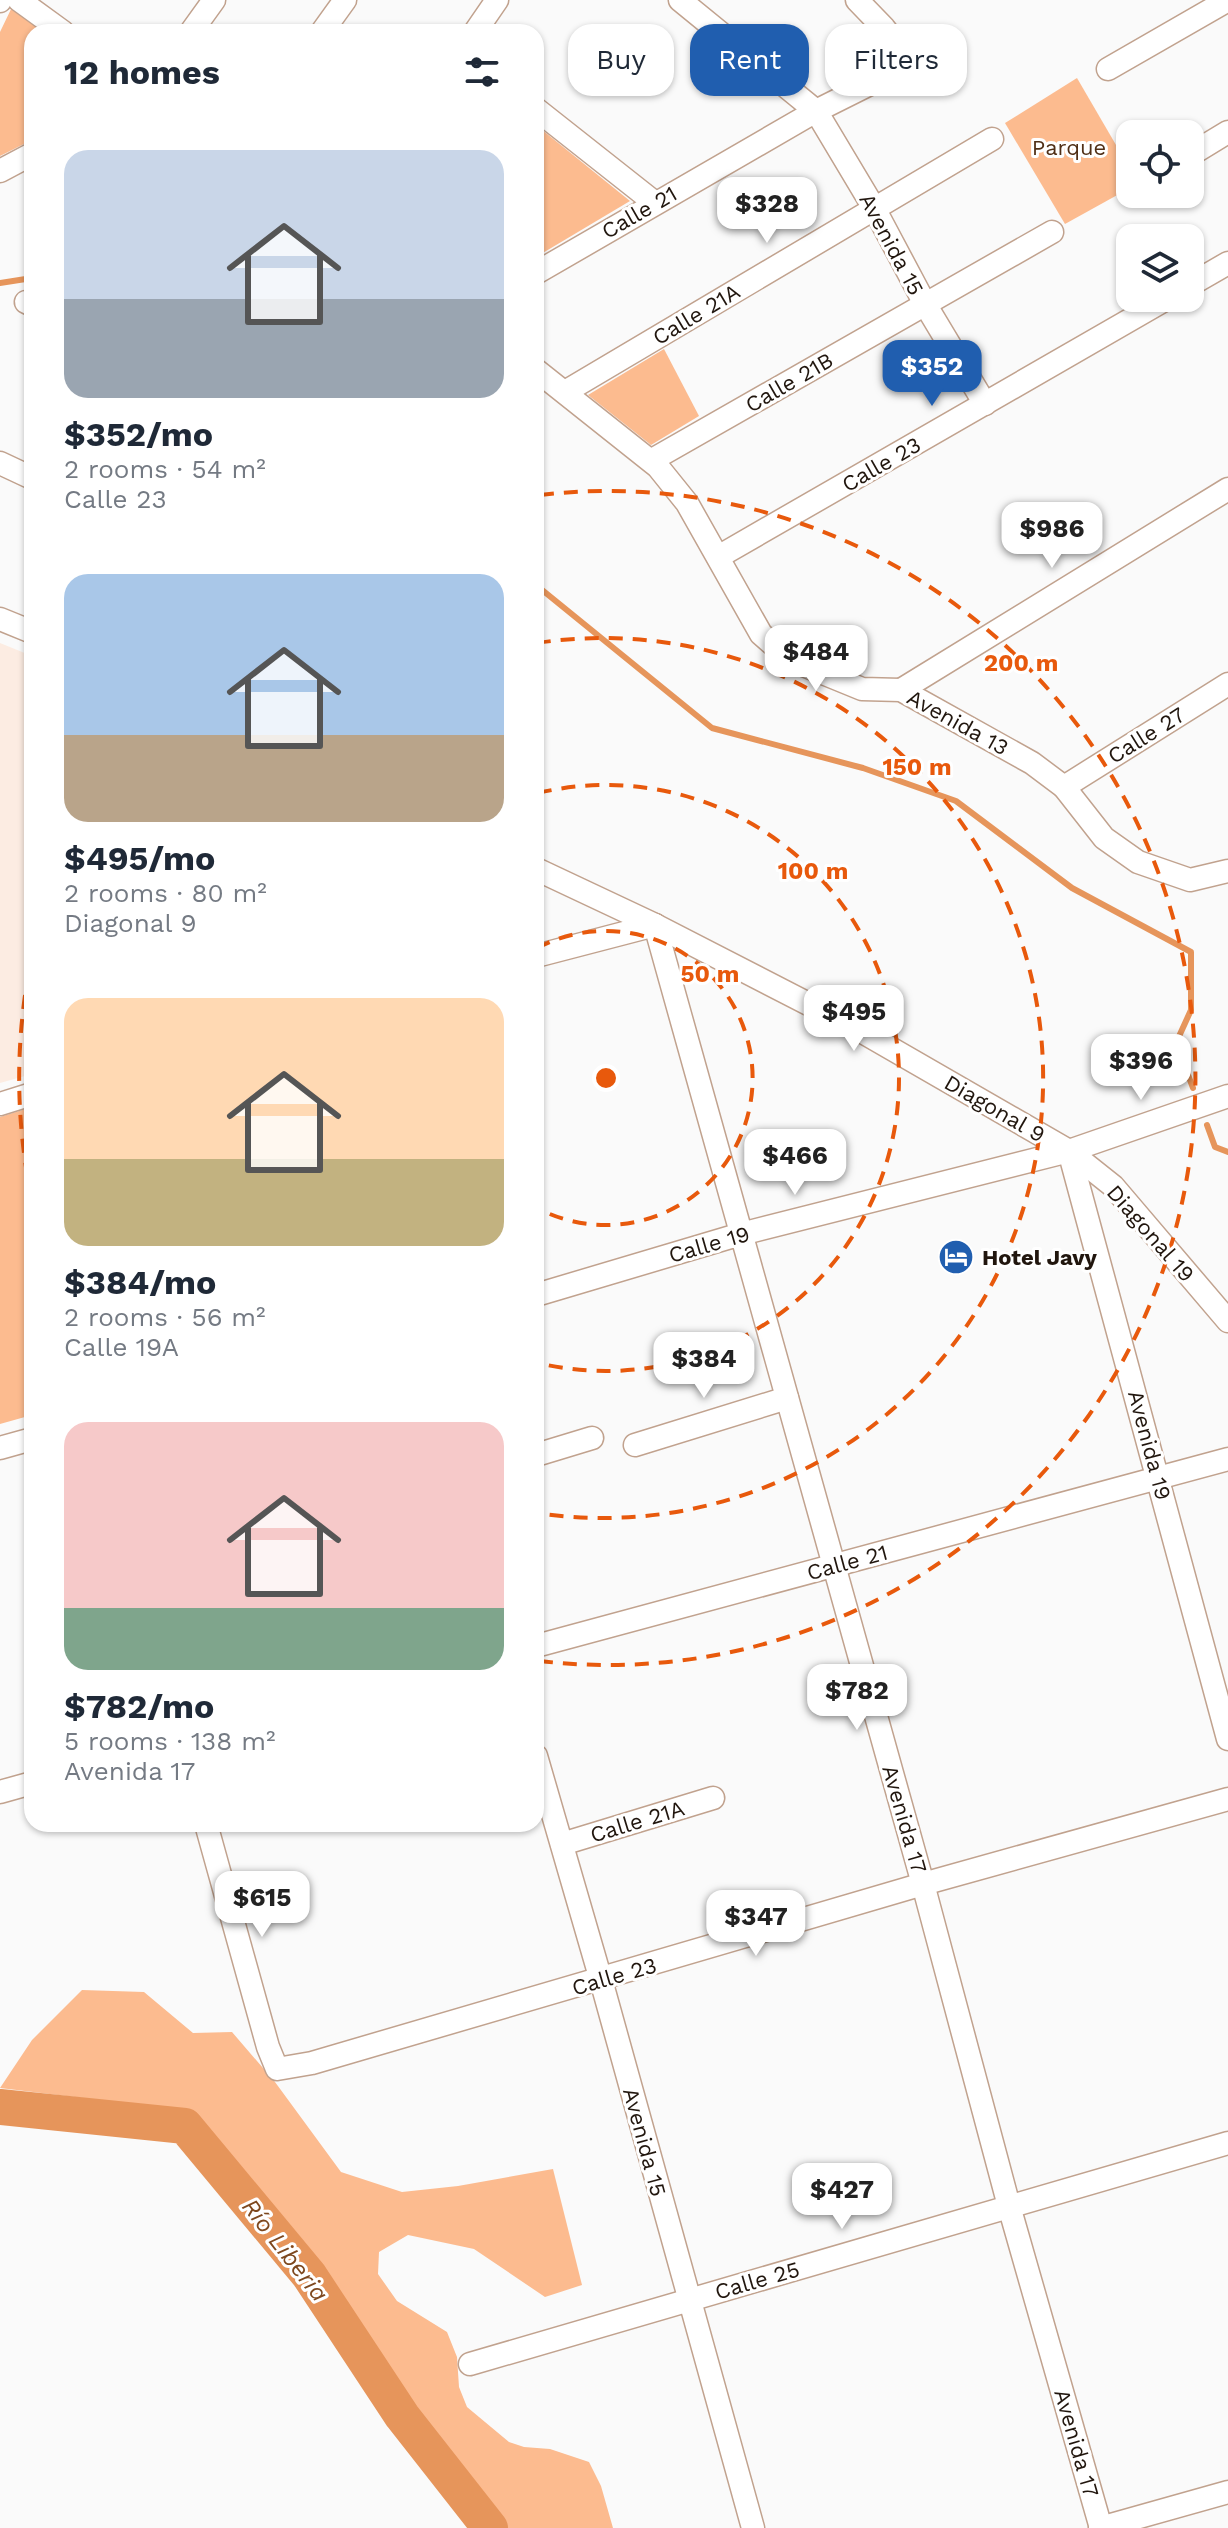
<!DOCTYPE html>
<html lang="en">
<head>
<meta charset="utf-8">
<style>
  body { margin:0; font-family:"Work Sans",sans-serif; background:#f2f2f3; color:#1f2937; height:100vh; display:flex; flex-direction:column; font-size:30px; white-space:nowrap }
  * { box-sizing:border-box; margin:0 }
  p { font-size:26px; color:#747a83 }
  .icon { flex:none; width:44px; height:44px; fill:none; stroke:currentColor; stroke-width:2; stroke-linecap:round; stroke-linejoin:round }
  .map { position:relative; flex:1; overflow:hidden }
  .side { position:absolute; left:24px; top:24px; width:520px; height:1808px; display:flex; flex-direction:column; background:#fff; border-radius:24px; box-shadow:0 2px 6px #0004 }
  .side>* { flex:none }
  .top-card { position:absolute; left:568px; top:24px; width:540px; height:72px; display:flex; gap:16px }
  .controls { position:absolute; left:1116px; top:120px; display:grid; gap:16px }
  .controls a { display:grid; place-items:center; width:88px; height:88px; border-radius:16px; background:#fff; box-shadow:0 2px 6px #0004; font-size:40px }
  .price { position:absolute; translate:-50% -68px; padding:0 18px; border-radius:16px; background:#fff; color:#222; font-size:26px; line-height:52px; filter:drop-shadow(0 2px 4px #0008) }
  .price::after { content:''; position:absolute; left:50%; top:48px; width:24px; height:18px; margin-left:-12px; background:inherit; clip-path:polygon(0 0,100% 0,50% 100%) }
  .price.active { background:#205eaf; color:#fff }
  ul { padding:0; list-style:none }
  li { display:grid; align-content:center; gap:16px; height:424px; padding:0 40px }
  li span { display:grid; place-items:center; height:248px; border-radius:24px; color:#555 }
  li>.icon { margin-inline-start:auto }
  span .icon { width:144px; height:144px; fill:#fffc; stroke-width:1 }
  li b { font-size:34px }
  h2 { display:flex; justify-content:space-between; align-items:center; height:96px; padding:0 40px; font-size:34px }
  .chip { padding:0 28px; border-radius:24px; background:#fff; box-shadow:0 2px 6px #0004; font-size:28px; line-height:72px }
  .chip.active { background:#205eaf; color:#fff }
  .map>svg:first-child { display:block }
  .built { fill:#fcece2 }
  .green { fill:#fcbb8f }
  .lines { fill:none; stroke-linecap:round; stroke-linejoin:round }
  .stream { stroke:#e6955b; stroke-width:6 }
  .river { stroke:#e6955b; stroke-width:36 }
  .street-casing { stroke:#c1a28e; stroke-width:25 }
  .street { stroke:#fff; stroke-width:22 }
  .ring { fill:none; stroke:#e8590c; stroke-width:4; stroke-dasharray:14 10 }
  .labels { text-anchor:middle; stroke-width:6; stroke-linejoin:round; paint-order:stroke }
  .park-label { font-size:22px; fill:#502f16; stroke:#fff }
  .street-label { font-size:22px; fill:#21160e; stroke:#fff }
  .poi-label { font-size:22px; font-weight:bold; fill:#21160e; stroke:#fff; text-anchor:start }
  .water-label { font-size:24px; font-style:italic; fill:#7e481e; stroke:#fff }
  .centre { fill:#e8590c; stroke:#fff; stroke-width:4 }
  .ring-label { font-size:24px; text-anchor:middle; font-weight:bold; fill:#e8590c; stroke:#fff; stroke-width:6; stroke-linejoin:round; paint-order:stroke }
</style>
</head>
<body>
<div class="map">
<svg width="1228" height="2528" viewBox="0 0 1228 2528">
  <rect width="100%" height="100%" fill="#fafafa"/>
  <path class="built" d="M0,643L32,656V1074L0,1083Z"/>
  <g class="green">
    <path d="M13,5L49,32H32V140L0,156V32Z"/>
    <path d="M1077,78L1130,169V188L1065,224L1005,123Z"/>
    <path d="M536,125L630,201L536,257Z"/>
    <path d="M664,349L699,416L651,445L588,395Z"/>
    <path d="M32,1107V1415L0,1424V1117Z"/>
    <path d="M82,1990L144,1992L193,2033L232,2032L275,2082L341,2172L402,2192L458,2186L553,2169L582,2285L545,2297L474,2249L408,2235L379,2252L378,2274L397,2301L447,2332L457,2357L459,2387L467,2407L509,2442L524,2447L550,2449L589,2462L601,2486L613,2528H504L191,2111L0,2088L32,2040Z"/>
  </g>
  <g class="lines">
    <g class="stream">
      <path d="M0,283L32,278"/>
      <path d="M536,585L712,728L863,768L956,801L1072,888L1191,952V1010L1176,1043L1193,1088"/>
      <path d="M1207,1125L1215,1147L1228,1152"/>
    </g>
    <path class="river" d="M0,2107L185,2126L309,2275L402,2416L490,2528"/>
    <defs>
      <g id="street">
        <path d="M19,0L63,32"/>
        <path d="M680,0L816,111L874,208L925,304L985,404"/>
        <path d="M0,1V0"/>
        <path d="M191,32L214,0"/>
        <path d="M322,32L345,0"/>
        <path d="M475,32L497,0"/>
        <path d="M1108,69L1228,0"/>
        <path d="M536,109L655,203"/>
        <path d="M1190,155L1228,132"/>
        <path d="M0,171L32,154"/>
        <path d="M536,273L816,111L912,63L884,28L857,0"/>
        <path d="M1190,285L1228,263"/>
        <path d="M26,302L32,305"/>
        <path d="M536,370L658,467L687,503L761,634L791,660L862,689L901,690L1032,763L1064,787L1104,838L1138,862L1190,880L1228,871"/>
        <path d="M565,392L992,139"/>
        <path d="M652,460L1052,232"/>
        <path d="M0,463L32,478"/>
        <path d="M718,557L1168,298"/>
        <path d="M0,619L32,632"/>
        <path d="M901,690L1228,489"/>
        <path d="M1064,787L1228,684"/>
        <path d="M536,869L655,925L859,1030L1069,1151L1113,1186L1228,1321"/>
        <path d="M655,925L923,1884L1009,2206L1101,2528"/>
        <path d="M536,956L655,925"/>
        <path d="M0,1104L32,1094"/>
        <path d="M1069,1151L1228,1739"/>
        <path d="M536,1295L741,1234L1069,1151L1228,1096"/>
        <path d="M635,1445L787,1398"/>
        <path d="M0,1448L32,1439"/>
        <path d="M536,1455L592,1438"/>
        <path d="M536,1646L1228,1459"/>
        <path d="M536,1756L601,1980L753,2528"/>
        <path d="M0,1792L32,1783"/>
        <path d="M206,1824L268,2047L277,2069L312,2063L923,1884L1228,1799"/>
        <path d="M562,1844L713,1798"/>
        <path d="M470,2364L1228,2143"/>
        <path d="M1100,2528L1228,2492"/>
      </g>
    </defs>
    <use href="#street" class="street-casing"/>
    <use href="#street" class="street"/>
  </g>
  <g class="ring">
    <path d="M537 948A147 147 0 1 1 537 1208"/>
    <path d="M538 793A293 293 0 1 1 538 1363"/>
    <path d="M537 643A440 440 0 1 1 537 1513"/>
    <path d="M32 1200A587 587 0 0 1 32 956M540 495A587 587 0 1 1 540 1661"/>
  </g>
  <defs>
    <symbol id="hotel-disc" viewBox="-11 -11 22 22"><circle r="9.5" fill="#205eaf" stroke="#fff"/><path d="M-6-4.5h1.5V1H6V5H4.5V3h-9V5H-6ZM-4 0a1.8 1.8 0 1 1 3.6 0ZM.5 0V-2.5h3Q6-2.5 6 0Z" fill="#fff"/></symbol>
  </defs>
  <g fill-rule="evenodd">
    <use href="#hotel-disc" x="936" y="1237" width="40" height="40"/>
  </g>
  <g class="labels">
    <g class="park-label">
      <text x="1069" y="155">Parque</text>
    </g>
    <g class="street-label">
      <text transform="translate(639 212) rotate(-30)" y="8">Calle 21</text>
      <text transform="translate(892 244) rotate(62)" y="8">Avenida 15</text>
      <text transform="translate(696 314) rotate(-31)" y="8">Calle 21A</text>
      <text transform="translate(789 382) rotate(-30)" y="8">Calle 21B</text>
      <text transform="translate(881 464) rotate(-30)" y="8">Calle 23</text>
      <text transform="translate(958 722) rotate(29)" y="8">Avenida 13</text>
      <text transform="translate(1146 735) rotate(-32)" y="8">Calle 27</text>
      <text transform="translate(995 1108) rotate(30)" y="8">Diagonal 9</text>
      <text transform="translate(1151 1233) rotate(49)" y="8">Diagonal 19</text>
      <text transform="translate(709 1244) rotate(-16)" y="8">Calle 19</text>
      <text transform="translate(1150 1445) rotate(75)" y="8">Avenida 19</text>
      <text transform="translate(847 1562) rotate(-15)" y="8">Calle 21</text>
      <text transform="translate(905 1819) rotate(74)" y="8">Avenida 17</text>
      <text transform="translate(637 1821) rotate(-17)" y="8">Calle 21A</text>
      <text transform="translate(614 1976) rotate(-16)" y="8">Calle 23</text>
      <text transform="translate(645 2142) rotate(75)" y="8">Avenida 15</text>
      <text transform="translate(757 2280) rotate(-16)" y="8">Calle 25</text>
      <text transform="translate(1077 2443) rotate(74)" y="8">Avenida 17</text>
    </g>
    <g class="poi-label">
      <text x="982" y="1265">Hotel Javy</text>
    </g>
    <g class="water-label">
      <text transform="translate(285 2250) rotate(52)" y="8">Río Liberia</text>
    </g>
  </g>
  <circle cx="606" cy="1078" r="12" class="centre"/>
  <g class="ring-label">
    <text x="1021" y="671">200 m</text>
    <text x="917" y="775">150 m</text>
    <text x="813" y="879">100 m</text>
    <text x="710" y="982">50 m</text>
  </g>
</svg>
<div class="controls">
<a><svg class="icon" aria-label="locate" viewBox="0 0 24 24"><circle cx="12" cy="12" r="6"/><path d="M12 2v4M12 18v4M2 12h4M18 12h4"/></svg></a>
<a><svg class="icon" aria-label="layers" viewBox="0 0 24 24"><path d="M12 4l9 5-9 5-9-5zM3 14l9 5 9-5"/></svg></a>
</div>
<b class="price" style="left:767px;top:245px">$328</b>
<b class="price active" style="left:932px;top:408px">$352</b>
<b class="price" style="left:1052px;top:570px">$986</b>
<b class="price" style="left:816px;top:693px">$484</b>
<b class="price" style="left:854px;top:1053px">$495</b>
<b class="price" style="left:1141px;top:1102px">$396</b>
<b class="price" style="left:795px;top:1197px">$466</b>
<b class="price" style="left:704px;top:1400px">$384</b>
<b class="price" style="left:857px;top:1732px">$782</b>
<b class="price" style="left:262px;top:1939px">$615</b>
<b class="price" style="left:756px;top:1958px">$347</b>
<b class="price" style="left:842px;top:2231px">$427</b>
<div class="top-card">
<a class="chip">Buy</a>
<a class="chip active">Rent</a>
<a class="chip">Filters</a>
</div>
<section class="side">
<h2>12 homes<svg class="icon" aria-label="filters" viewBox="0 0 24 24"><path d="M4 7h16M4 17h16"/><circle cx="9" cy="7" r="2"/><circle cx="15" cy="17" r="2"/></svg></h2>
<ul>
<li><span style="background:linear-gradient(#c9d6e8 60%,#9aa5b1 0)"><svg class="icon" aria-label="home" viewBox="0 0 24 24"><path d="M3 11l9-7 9 7M6 9v11h12V9"/></svg></span><div><b>$352/mo</b><p>2 rooms · 54 m²</p><p>Calle 23</p></div></li>
<li><span style="background:linear-gradient(#a9c7e8 65%,#b9a48a 0)"><svg class="icon" aria-label="home" viewBox="0 0 24 24"><path d="M3 11l9-7 9 7M6 9v11h12V9"/></svg></span><div><b>$495/mo</b><p>2 rooms · 80 m²</p><p>Diagonal 9</p></div></li>
<li><span style="background:linear-gradient(#ffd9b3 65%,#c2b280 0)"><svg class="icon" aria-label="home" viewBox="0 0 24 24"><path d="M3 11l9-7 9 7M6 9v11h12V9"/></svg></span><div><b>$384/mo</b><p>2 rooms · 56 m²</p><p>Calle 19A</p></div></li>
<li><span style="background:linear-gradient(#f6c9c9 75%,#7fa58c 0)"><svg class="icon" aria-label="home" viewBox="0 0 24 24"><path d="M3 11l9-7 9 7M6 9v11h12V9"/></svg></span><div><b>$782/mo</b><p>5 rooms · 138 m²</p><p>Avenida 17</p></div></li>
</ul>
</section>
</div>
</body>
</html>
